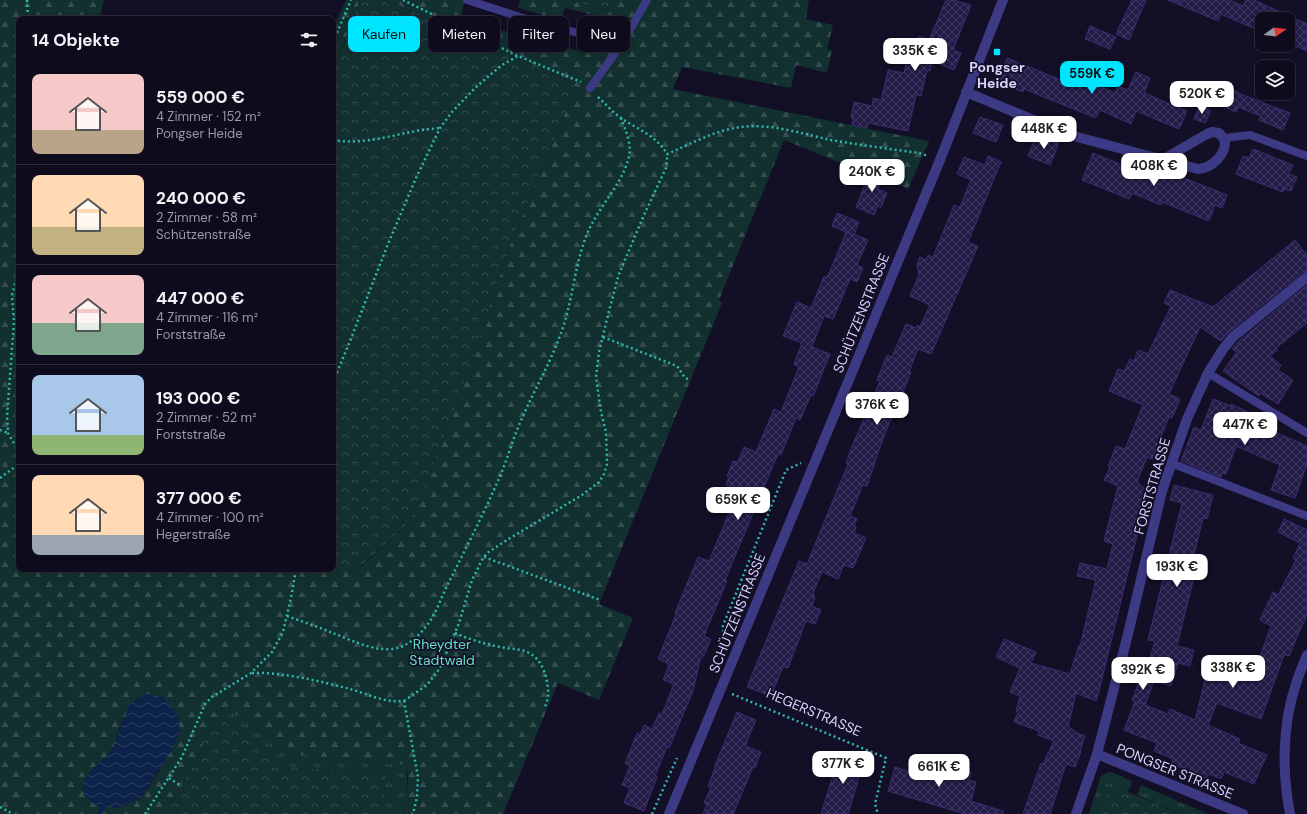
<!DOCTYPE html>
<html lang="de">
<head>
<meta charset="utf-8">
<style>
  body { margin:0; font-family:"DM Sans",sans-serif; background:#171425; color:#f1f3f6; height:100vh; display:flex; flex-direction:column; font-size:15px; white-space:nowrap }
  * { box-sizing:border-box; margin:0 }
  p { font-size:13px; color:#9b9ba3 }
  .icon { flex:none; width:22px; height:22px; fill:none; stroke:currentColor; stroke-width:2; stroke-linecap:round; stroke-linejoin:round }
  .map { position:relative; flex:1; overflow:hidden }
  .panel { position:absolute; left:16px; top:16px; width:320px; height:556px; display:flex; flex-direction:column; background:#0e0b1c; border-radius:8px; box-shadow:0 2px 6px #0003,0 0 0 1px #2e2b3b }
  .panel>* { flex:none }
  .hud { position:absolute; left:348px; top:16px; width:380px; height:36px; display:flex; gap:8px }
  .needle { width:26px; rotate:76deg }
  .buttons { position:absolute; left:1255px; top:12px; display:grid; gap:8px }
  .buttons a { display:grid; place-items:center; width:40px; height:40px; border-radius:8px; background:#0e0b1c; box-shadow:0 2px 6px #0003,0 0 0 1px #2e2b3b; font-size:20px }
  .price { position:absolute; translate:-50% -34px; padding:0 9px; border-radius:8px; background:#fff; color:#222; font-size:13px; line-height:26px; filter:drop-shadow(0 1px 2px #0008) }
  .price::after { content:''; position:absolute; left:50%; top:24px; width:12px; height:9px; margin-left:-6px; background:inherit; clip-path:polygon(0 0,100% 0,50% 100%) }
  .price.current { background:#00e5ff; color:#111 }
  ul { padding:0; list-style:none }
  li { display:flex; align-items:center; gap:12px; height:100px; padding:0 16px }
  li+li { border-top:1px solid #2e2b3b }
  li span { display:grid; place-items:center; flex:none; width:112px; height:80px; border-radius:8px; color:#555 }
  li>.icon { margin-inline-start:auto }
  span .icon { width:48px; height:48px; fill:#fffc; stroke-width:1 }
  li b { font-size:17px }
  h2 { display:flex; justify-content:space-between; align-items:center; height:48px; padding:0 16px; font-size:17px }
  .pill { padding:0 14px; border-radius:8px; background:#0e0b1c; box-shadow:0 2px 6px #0003,0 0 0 1px #2e2b3b; font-size:14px; line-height:36px }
  .pill.current { background:#00e5ff; color:#111 }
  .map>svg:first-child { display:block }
  .grass { fill:url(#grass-tufts) }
  .forest { fill:url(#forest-firs); fill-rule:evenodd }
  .park { fill:url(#park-crowns) }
  .water { fill:url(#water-waves) }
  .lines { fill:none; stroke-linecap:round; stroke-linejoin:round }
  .stream { stroke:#0c2248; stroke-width:5 }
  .building { fill:url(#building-cross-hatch); stroke:#3b2d73 }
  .path { stroke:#2fb8b0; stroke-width:2.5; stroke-dasharray:2 3; stroke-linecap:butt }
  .lane { stroke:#3d3a85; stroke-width:8 }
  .street { stroke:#3d3a85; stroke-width:10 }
  .poi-dot { fill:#00e5ff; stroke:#130f26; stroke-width:1.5 }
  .labels { text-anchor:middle; stroke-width:3.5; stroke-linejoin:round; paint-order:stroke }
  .poi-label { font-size:14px; font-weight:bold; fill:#d9d4ff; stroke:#130f26 }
  .street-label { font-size:14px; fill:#d9d4ff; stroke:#130f26 }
  .park-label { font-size:14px; fill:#5fe0c0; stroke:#130f26 }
</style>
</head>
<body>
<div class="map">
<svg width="1307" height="814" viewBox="0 0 1307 814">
  <defs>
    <pattern id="grass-tufts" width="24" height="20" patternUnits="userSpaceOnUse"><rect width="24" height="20" fill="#12302f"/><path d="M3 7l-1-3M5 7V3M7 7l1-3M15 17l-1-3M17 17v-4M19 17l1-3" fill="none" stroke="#344d4e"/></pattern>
    <pattern id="forest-firs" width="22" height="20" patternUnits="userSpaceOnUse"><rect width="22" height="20" fill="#12302f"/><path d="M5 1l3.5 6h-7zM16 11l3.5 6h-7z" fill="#344d4e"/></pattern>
    <pattern id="park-crowns" width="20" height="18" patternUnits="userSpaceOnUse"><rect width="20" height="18" fill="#12302f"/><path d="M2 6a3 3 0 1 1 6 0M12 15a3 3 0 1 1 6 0" fill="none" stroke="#344d4e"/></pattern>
    <pattern id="water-waves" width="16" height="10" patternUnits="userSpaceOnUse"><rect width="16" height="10" fill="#0c2248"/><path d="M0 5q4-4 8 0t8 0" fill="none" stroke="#2f4163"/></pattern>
    <pattern id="building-cross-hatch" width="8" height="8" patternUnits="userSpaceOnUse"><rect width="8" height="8" fill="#241b47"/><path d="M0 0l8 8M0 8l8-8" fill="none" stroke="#433b63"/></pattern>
  </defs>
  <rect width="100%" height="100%" fill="#130f26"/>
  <g class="grass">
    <path d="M225,706L292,754L406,765L408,793L404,814H383L387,772L291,768L218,715Z"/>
    <path d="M1109,772L1113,773L1132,781L1128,792L1120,789L1096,814H1089L1100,778L1102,775Z"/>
    <path d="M1141,785L1208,814H1180L1137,795Z"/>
  </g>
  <g class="forest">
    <path d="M0,0H104L99,19H19V569H333V567H361L411,521L457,402L512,240L576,87L565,79L387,0H465L460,19L590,54L612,20L565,8L561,20L518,8L520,0H570L609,11L612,0H809L806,19L833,25L827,49L832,50L827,73L796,65L791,88L682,67L673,89L929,141L908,189L884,178L886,172L871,166L868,174L784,140L719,300L722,303L599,604L633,618L599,700L558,683L503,814H404C408,797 410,782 406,765L292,754L225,706L218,715L167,814H0ZM145,694L163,697L160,770L141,798L120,808L100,806L84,795C78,771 107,764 114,745C116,743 116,739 117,736C122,720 129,703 145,694Z"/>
    <path d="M346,0H360L333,74V28Z"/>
  </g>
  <g class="park">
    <path d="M360,0H387L565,79L576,87L512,240L457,402L411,521L360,567H333V74Z"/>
    <path d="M570,0H612L610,11Z"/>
    <path d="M218,715L291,768L387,772L383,814H167Z"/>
    <path d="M1120,789L1128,792L1179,814H1096C1103,799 1104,793 1120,789Z"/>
  </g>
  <path class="water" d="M145,694L163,697L176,712L179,722L180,732L173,748L141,798L120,808L100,806L94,804L84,795L83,788L84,782L89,773L94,767L103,760L114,746L117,736L130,704Z"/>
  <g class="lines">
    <path class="stream" d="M100,814L103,806"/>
  </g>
  <g class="building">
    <path d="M946,0H953L971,5L953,50L961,53L954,70L932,61L930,71L927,70L921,96L916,95L908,131L868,123L867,128L852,125L853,118L851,117L854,102L872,106L873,98L881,100L888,70L904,73L907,60H909L919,36L929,40Z"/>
    <path d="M1132,0H1146L1129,40L1116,34Z"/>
    <path d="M1168,0H1229L1243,6L1246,0H1254L1307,24V51L1288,43V19H1262V32L1221,14L1218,21Z"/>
    <path d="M1090,26L1116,37L1110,49L1085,39Z"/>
    <path d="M1007,58L1071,84L1073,81L1083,85L1085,82L1102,89L1103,87L1115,93L1118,86L1128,90L1136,72L1150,78L1144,93L1187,111L1179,129L1136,111L1131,124L1100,110L1096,118L1024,89L1023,92L995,81L1000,69L1002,70Z"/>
    <path d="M1222,82L1233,87L1232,89L1243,95L1290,113L1283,130L1259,120L1261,116L1238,107L1236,112L1214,102Z"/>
    <path d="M1199,106L1211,111L1205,123L1194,119Z"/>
    <path d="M980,117L1003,125L996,142L973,133Z"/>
    <path d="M1037,134L1059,143L1050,165L1028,156Z"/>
    <path d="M1253,149L1293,165L1289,174L1297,177L1291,191L1284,189L1283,192L1236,174L1243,156L1249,158Z"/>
    <path d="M1093,153L1139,172L1142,164L1180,179L1181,177L1227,195L1222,208L1215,205L1209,221L1162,202L1161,205L1132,193L1129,199L1082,180Z"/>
    <path d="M988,156L1001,162L968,242L978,246L931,354L918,349L909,372H911L901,397L900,396L881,444L867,486L863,485L850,516L857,519L854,526L856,527L854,533L866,538L853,568L844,565L838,579L822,572L813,593L815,598L812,606L821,610L815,624L806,621L788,668L783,667L771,696L747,687L799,561L807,564L848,464L846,463L851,449L880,381L877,380L887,355L892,357L906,324L916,328L917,325L920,327L930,305L910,296L919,275L917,265L920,257L926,260L928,255L933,257L954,205L960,207L971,180L957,174L964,157L985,165Z"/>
    <path d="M872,167L885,173L878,189L887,193L881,207L878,206L874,215L856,207Z"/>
    <path d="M837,213L859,222L854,234L868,240L857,265L863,268L857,282L850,279L833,319L824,316L812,347L830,354L813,396L811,395L800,420L796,418L781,455L778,454L725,580L727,581L704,636L711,639L705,653L700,660L693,691L669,748L667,747L655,776L657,777L644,811L624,803L630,788L622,785L630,766L625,763L637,733L640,735L644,725L652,729L659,713L662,714L674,684L663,680L669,665L667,664V663L658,659L676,614L675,613L698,557L709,561L738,491L726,485L729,477L727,476L733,461L738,462L744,447L756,452L774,409L781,412L799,367L794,364L802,343L783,336L797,302L811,308L824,276L827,277L836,257L846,232L832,226Z"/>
    <path d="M1295,240L1307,255V271L1303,272L1229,332L1221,341L1200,327L1169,394L1180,399L1172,418L1169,417L1152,459L1147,457L1137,482L1143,487L1147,494L1100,687L1096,701L1076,693L1068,727L1075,731V732L1085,736L1080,751L1081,752L1075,767L1066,764L1050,814H1023L1041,763L1043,764L1054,741L1038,735L1039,731L1014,722L1018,712L1016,711L1020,696L1010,692L1020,668L996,657L1004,639L1036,652L1031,663L1070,674L1079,645L1080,646L1096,580L1077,576L1080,563L1107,569L1113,544L1104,541L1118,486L1104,480L1110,467L1108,466L1116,446L1125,449L1143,405L1109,391L1118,369L1124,371L1130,359L1134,361L1138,350L1148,354L1171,306L1164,303L1170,290L1213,307Z"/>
    <path d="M1307,285V323L1276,348L1278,350L1270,356L1281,365L1278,370L1293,380L1278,404L1260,393L1259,396L1223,371L1237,352L1232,349L1238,342Z"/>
    <path d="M1213,399L1231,406V404L1253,414L1250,421L1307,446V464L1295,498L1271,490L1280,465L1236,446L1226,474L1222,473L1221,477L1181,461L1194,427L1201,430Z"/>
    <path d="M1174,485L1213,495L1207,519L1203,518L1191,567L1196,569L1177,646L1194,650L1190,666L1178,663L1171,686L1144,678L1155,641L1148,640L1182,503L1170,500Z"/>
    <path d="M1284,519L1307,530V614L1289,656L1284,655L1261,719L1217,703L1208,725L1240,739L1238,743L1267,755L1254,784L1224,772L1221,779L1209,774L1206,779L1171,763L1173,759L1154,751L1157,743L1124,730L1135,701L1168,714L1170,709L1195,720L1209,664L1245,680L1250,665L1253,666L1255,661L1258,662L1271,626L1260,620L1273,592L1278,595L1296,560L1293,558L1300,543L1278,532Z"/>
    <path d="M1141,677L1154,681L1145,705L1132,700Z"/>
    <path d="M737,712L756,720L745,746L761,752L755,768L753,767L733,814H703L707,804L704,803L711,788L708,786L715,768H714Z"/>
    <path d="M840,753L864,760L848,814H821Z"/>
    <path d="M915,759L957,771V768L971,773L969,780L976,782L971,801L1003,811V814H965L888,791L895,767L911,772Z"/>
  </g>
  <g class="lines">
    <g class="path">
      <path d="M27,0L28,19"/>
      <path d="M403,0L518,56L581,82"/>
      <path d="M333,42L351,0"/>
      <path d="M511,52L517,27"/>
      <path d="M598,97C606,104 612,112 621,118C637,129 657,136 667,154C691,144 715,130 741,127C770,123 803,134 831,140C860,145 890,149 919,153L928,156"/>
      <path d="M333,140C361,145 389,136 416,131C424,129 432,129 440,128"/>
      <path d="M19,269L12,295L14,322L7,416L8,433L19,452"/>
      <path d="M603,337L677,366L685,378L688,379"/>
      <path d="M333,382L350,341L388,244L416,178L440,128L452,112L476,87L502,65L518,56"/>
      <path d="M0,430L8,433"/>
      <path d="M0,478L19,464"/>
      <path d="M484,557L600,600"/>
      <path d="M287,616C301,621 316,626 330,632C352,640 382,657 405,645C415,640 424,630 430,621C438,609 442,595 449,582C465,550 482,517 497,483C505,466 510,448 517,430C530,397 549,367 561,333C573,301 574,266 587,234C598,207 623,184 629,156C632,144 625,129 621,118"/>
      <path d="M455,633C471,640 488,645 506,648C513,649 520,649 527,652C543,658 549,681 548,697C547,701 546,705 544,709"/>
      <path d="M727,641L722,628L786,470L801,463"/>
      <path d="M252,673C282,672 320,681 350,689C368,694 384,703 404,701L418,777L417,797L413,814"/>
      <path d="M732,694L886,758L875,804L878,814"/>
      <path d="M404,701L427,685L440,668L459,623L472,580L482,560L487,553L507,540L582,495L599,482L604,474L607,464L606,432L601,412L596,377L599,352L609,311L619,274L644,215L666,168L667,162V154"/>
      <path d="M169,778L181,786"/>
      <path d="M0,807L13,814"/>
      <path d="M145,814L182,757L205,704L212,697L251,673L272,652L283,632L291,598L296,569"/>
      <path d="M652,814L677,758"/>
    </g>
    <g class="lane">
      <path d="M467,0L520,17L621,45"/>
      <path d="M590,88L621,45L647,0"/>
      <path d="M1224,138L1250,135L1307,156"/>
      <path d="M1208,373L1307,433"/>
      <path d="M1171,463L1307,516"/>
    </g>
    <g class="street">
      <path d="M966,92L1060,131L1077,137L1198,169C1212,168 1226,155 1225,140L1219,133L1212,132L1207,134L1162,160"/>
      <path d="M1097,754L1243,814"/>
      <path d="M669,814L940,160L1003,0"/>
      <path d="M1076,814L1097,754L1128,634L1162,491L1187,419L1208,373L1223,349L1233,337L1307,277"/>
      <path d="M1290,814C1282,772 1282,725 1296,684C1299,674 1303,665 1307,655"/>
    </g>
  </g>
  <rect class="poi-dot" x="993" y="48" width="8" height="8" rx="2"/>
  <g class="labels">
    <g class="poi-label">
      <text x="997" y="72">Pongser<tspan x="997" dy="16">Heide</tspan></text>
    </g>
    <g class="street-label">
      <text transform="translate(861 313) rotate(-68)" y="5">SCHÜTZENSTRASSE</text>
      <text transform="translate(1152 486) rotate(-74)" y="5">FORSTSTRASSE</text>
      <text transform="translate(737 613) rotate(-68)" y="5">SCHÜTZENSTRASSE</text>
      <text transform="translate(814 712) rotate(23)" y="5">HEGERSTRASSE</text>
      <text transform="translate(1175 771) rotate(22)" y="5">PONGSER STRASSE</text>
    </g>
    <g class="park-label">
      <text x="442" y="649">Rheydter<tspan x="442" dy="16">Stadtwald</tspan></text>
    </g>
  </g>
</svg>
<div class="buttons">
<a><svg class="needle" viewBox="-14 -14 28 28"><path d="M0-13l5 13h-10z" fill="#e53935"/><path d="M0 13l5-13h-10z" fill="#9b9ba3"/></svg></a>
<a><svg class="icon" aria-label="layers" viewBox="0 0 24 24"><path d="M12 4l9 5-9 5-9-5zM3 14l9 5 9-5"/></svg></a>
</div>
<b class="price" style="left:915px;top:72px">335K €</b>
<b class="price current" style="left:1092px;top:95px">559K €</b>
<b class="price" style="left:1202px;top:115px">520K €</b>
<b class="price" style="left:1044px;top:150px">448K €</b>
<b class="price" style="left:1154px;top:187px">408K €</b>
<b class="price" style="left:872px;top:193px">240K €</b>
<b class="price" style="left:877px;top:426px">376K €</b>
<b class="price" style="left:1245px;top:446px">447K €</b>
<b class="price" style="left:738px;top:521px">659K €</b>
<b class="price" style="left:1177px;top:588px">193K €</b>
<b class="price" style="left:1233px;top:689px">338K €</b>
<b class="price" style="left:1143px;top:691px">392K €</b>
<b class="price" style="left:843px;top:785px">377K €</b>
<b class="price" style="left:939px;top:788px">661K €</b>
<div class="hud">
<a class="pill current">Kaufen</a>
<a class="pill">Mieten</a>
<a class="pill">Filter</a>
<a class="pill">Neu</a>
</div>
<section class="panel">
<h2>14 Objekte<svg class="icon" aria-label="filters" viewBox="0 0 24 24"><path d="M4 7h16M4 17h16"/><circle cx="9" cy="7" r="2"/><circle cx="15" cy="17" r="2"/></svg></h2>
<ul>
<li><span style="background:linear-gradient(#f6c9c9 70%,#b9a48a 0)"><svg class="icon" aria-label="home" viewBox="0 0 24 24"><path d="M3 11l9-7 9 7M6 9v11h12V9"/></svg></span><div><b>559 000 €</b><p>4 Zimmer · 152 m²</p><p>Pongser Heide</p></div></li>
<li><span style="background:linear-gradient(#ffd9b3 65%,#c2b280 0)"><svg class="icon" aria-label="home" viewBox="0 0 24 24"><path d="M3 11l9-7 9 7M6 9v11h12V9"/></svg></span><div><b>240 000 €</b><p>2 Zimmer · 58 m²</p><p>Schützenstraße</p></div></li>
<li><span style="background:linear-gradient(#f6c9c9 60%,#7fa58c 0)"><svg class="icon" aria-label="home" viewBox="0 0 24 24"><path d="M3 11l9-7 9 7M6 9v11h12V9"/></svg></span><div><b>447 000 €</b><p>4 Zimmer · 116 m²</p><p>Forststraße</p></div></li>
<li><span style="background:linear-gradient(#a9c7e8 75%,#8fb573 0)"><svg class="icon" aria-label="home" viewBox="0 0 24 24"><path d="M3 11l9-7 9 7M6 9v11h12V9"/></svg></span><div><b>193 000 €</b><p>2 Zimmer · 52 m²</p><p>Forststraße</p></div></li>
<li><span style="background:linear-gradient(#ffd9b3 75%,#9aa5b1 0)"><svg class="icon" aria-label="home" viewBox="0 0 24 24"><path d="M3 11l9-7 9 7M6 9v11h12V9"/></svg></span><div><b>377 000 €</b><p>4 Zimmer · 100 m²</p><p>Hegerstraße</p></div></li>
</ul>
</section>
</div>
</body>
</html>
